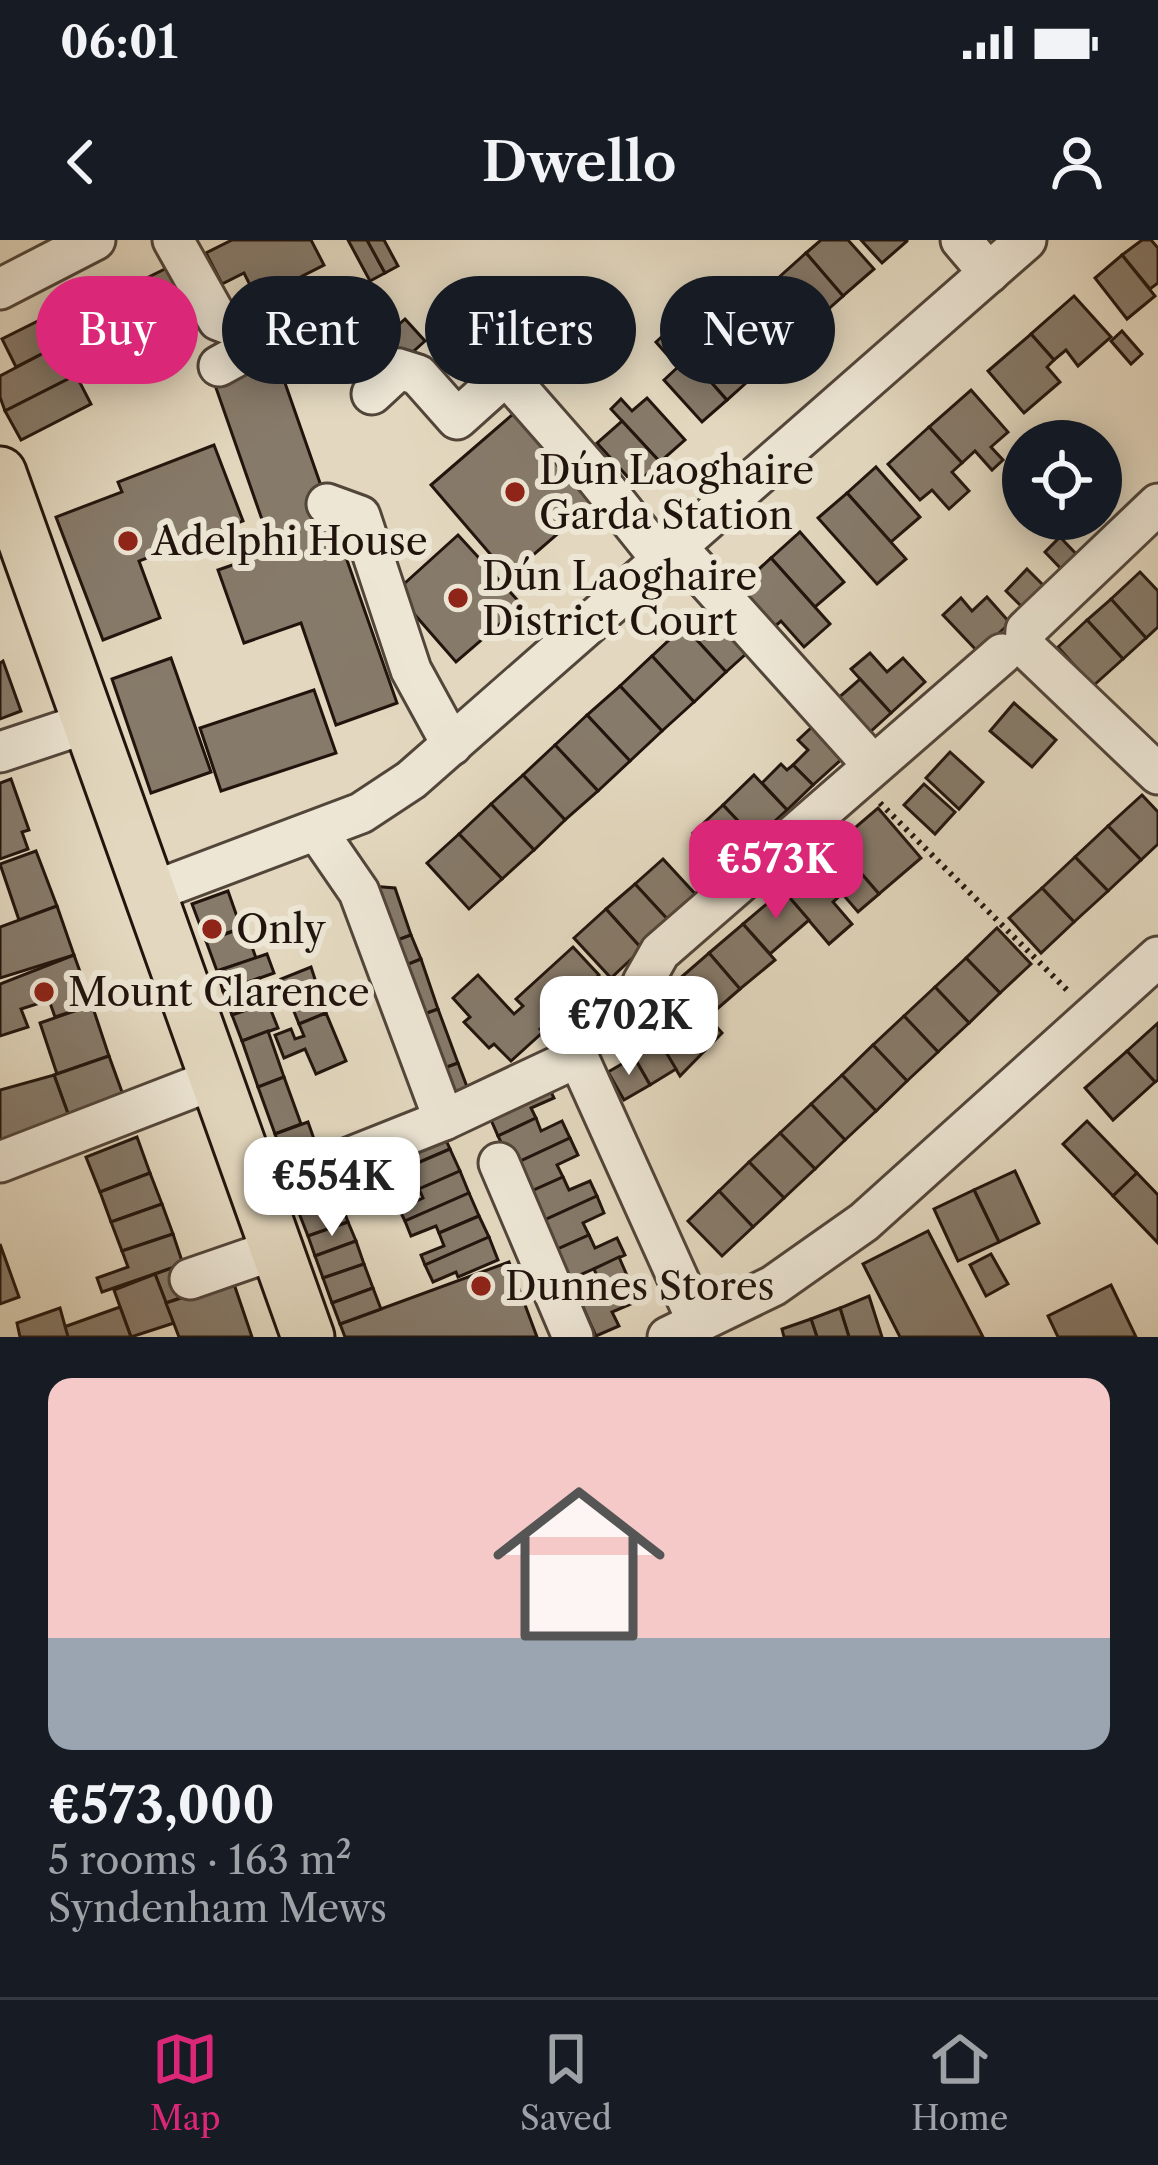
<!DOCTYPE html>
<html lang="en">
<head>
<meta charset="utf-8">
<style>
  body { margin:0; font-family:"Libre Caslon Text",serif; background:#242831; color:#f1f3f6; height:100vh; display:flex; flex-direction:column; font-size:45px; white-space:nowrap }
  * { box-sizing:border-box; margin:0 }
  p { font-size:39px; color:#9ea1a6 }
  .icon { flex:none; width:66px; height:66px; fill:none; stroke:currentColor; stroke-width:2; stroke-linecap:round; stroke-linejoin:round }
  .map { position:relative; height:1097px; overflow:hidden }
  .details { display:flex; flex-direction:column; background:#171b24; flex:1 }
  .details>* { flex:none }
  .hud { position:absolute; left:36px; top:36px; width:1086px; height:108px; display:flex; gap:24px }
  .controls { position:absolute; left:1002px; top:180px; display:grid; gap:24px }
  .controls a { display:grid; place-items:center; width:120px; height:120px; border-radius:50%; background:#171b24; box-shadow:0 6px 30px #0003; font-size:60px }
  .price { position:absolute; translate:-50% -102px; padding:0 27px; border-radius:24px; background:#fff; color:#222; font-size:39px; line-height:78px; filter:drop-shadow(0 3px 6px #0008) }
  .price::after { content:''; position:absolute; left:50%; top:72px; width:36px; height:27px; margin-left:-18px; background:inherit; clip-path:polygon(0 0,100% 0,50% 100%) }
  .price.active { background:#db2777; color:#fff }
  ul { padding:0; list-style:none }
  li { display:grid; align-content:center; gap:24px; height:636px; padding:0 48px }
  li+li { border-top:3px solid #363941 }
  li span { display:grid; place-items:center; height:372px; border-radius:24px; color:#555 }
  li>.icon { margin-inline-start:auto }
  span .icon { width:216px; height:216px; fill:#fffc; stroke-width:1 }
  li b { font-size:51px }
  .chip { padding:0 42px; border-radius:54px; background:#171b24; box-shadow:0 6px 30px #0003; font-size:42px; line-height:108px }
  .chip.active { background:#db2777; color:#fff }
  .status { display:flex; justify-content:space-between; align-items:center; height:84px; padding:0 60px; background:#171b24; direction:ltr }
  .status svg { height:33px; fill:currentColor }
  header { display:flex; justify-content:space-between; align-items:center; height:156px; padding:0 48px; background:#171b24; font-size:54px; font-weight:600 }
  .dock { display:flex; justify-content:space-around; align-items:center; height:168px; border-top:3px solid #363941; background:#171b24; font-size:33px; color:#9ea1a6 }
  .dock a { display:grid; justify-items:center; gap:6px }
  .dock .active { color:#db2777 }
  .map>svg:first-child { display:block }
  .building { fill:#867a6a; stroke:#21140d; stroke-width:3 }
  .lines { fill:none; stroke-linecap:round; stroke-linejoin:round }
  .minor-casing { stroke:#52453a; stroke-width:45 }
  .major-casing { stroke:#21140d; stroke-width:57 }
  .path { stroke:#21140d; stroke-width:6; stroke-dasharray:3 6; stroke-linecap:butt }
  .minor { stroke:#ede6d5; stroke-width:39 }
  .major { stroke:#e3d8bf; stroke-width:51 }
  .poi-dot { fill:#8f2418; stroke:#ede6d5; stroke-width:4.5 }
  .labels { text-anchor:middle; stroke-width:12; stroke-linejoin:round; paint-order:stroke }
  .poi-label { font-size:39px; fill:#21140d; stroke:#ede6d5; text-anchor:start }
</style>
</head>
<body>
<div class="status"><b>06:01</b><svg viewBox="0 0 49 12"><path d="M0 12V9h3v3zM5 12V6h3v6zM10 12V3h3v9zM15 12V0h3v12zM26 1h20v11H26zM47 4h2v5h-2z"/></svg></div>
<header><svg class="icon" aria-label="back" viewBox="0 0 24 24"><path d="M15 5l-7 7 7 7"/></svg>Dwello<svg class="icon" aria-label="person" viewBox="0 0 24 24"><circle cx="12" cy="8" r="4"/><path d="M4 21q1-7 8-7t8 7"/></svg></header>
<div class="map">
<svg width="1158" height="1097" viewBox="0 0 1158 1097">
  <rect width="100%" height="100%" fill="#e3d8bf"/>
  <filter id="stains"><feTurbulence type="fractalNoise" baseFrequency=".00167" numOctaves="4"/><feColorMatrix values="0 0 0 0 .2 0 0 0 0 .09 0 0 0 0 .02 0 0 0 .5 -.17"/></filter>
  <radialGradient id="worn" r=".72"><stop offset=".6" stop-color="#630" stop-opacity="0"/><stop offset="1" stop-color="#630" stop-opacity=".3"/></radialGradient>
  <g class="building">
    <path d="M232,0H311L324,25L257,59L244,33L222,44L206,13Z"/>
    <path d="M348,0H367L385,33L370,41Z"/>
    <path d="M367,0H384L398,26L385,33Z"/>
    <path d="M821,0H848L874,29L843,56L806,13Z"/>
    <path d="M861,0H907V1L882,23Z"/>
    <path d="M1142,0H1151L1158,8V43L1150,49L1122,15Z"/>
    <path d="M806,13L843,56L815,81L777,39Z"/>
    <path d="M1122,15L1155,56L1127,79L1095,38Z"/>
    <path d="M169,27L187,64L159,79L181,122L144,140L123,99L98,111L78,72Z"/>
    <path d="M777,39L815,81L787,106L749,64Z"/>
    <path d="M1074,56L1111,97L1078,126L1066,110L1054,120L1031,94Z"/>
    <path d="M749,64L787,106L756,134L718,92Z"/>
    <path d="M73,74L82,93L61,104L51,86Z"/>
    <path d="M46,77L61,104L16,127L2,99Z"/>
    <path d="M405,79L425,101L397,126L378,103Z"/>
    <path d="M1122,91L1142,114L1131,124L1111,101Z"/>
    <path d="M667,92L727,160L702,182L664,140L678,127L656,102Z"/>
    <path d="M718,92L756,134L727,160L689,117Z"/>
    <path d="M1031,94L1054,120L1047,127L1060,142L1024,173L988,131Z"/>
    <path d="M61,104L76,135L5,171L0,157V136Z"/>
    <path d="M278,123L397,463L336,485L301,383L244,403L218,330L273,311L215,145Z"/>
    <path d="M76,135L91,164L21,200L5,171Z"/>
    <path d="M971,150L1008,192L991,207L1003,220L992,230L975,211L962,223L929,187Z"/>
    <path d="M647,158L685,200L660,222L611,169L621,159L632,171Z"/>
    <path d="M520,168L599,258L509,336L431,245Z"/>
    <path d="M622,181L660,222L635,245L597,203Z"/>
    <path d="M929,187L962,223L952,232L969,251L949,269L932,250L920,260L888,224Z"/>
    <path d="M214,205L243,281L139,321L160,378L103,400L56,277L122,252L118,242Z"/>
    <path d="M876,227L920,277L891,302L847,253Z"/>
    <path d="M847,253L906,319L877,344L818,278Z"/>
    <path d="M800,292L844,342L815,367L771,318Z"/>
    <path d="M458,295L522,365L456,422L395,352Z"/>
    <path d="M1060,297L1080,318L1064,332L1045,312Z"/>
    <path d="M771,318L830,384L804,407L781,381L773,388L738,348Z"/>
    <path d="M1027,329L1044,346L1022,367L1006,351Z"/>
    <path d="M1140,332L1158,351V387L1146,398L1111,359Z"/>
    <path d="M716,357L758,403L726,432L684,386Z"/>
    <path d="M987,357L1010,383L978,412L943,375L961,358L972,371Z"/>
    <path d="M1111,359L1146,398L1123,419L1087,380Z"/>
    <path d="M1087,380L1123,419L1093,446L1058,407Z"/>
    <path d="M684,386L726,432L694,462L652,416Z"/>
    <path d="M870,413L887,432L903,418L925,442L891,473L851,429Z"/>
    <path d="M652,416L694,462L662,491L620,446Z"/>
    <path d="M171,418L211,532L151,553L112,439Z"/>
    <path d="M3,421L21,471L0,479V423Z"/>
    <path d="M860,439L891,473L869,493L837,459Z"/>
    <path d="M620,446L662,491L630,521L587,475Z"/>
    <path d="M314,450L336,513L221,551L200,488Z"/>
    <path d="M1014,463L1056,500L1032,527L990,491Z"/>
    <path d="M587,475L630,521L598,551L555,505Z"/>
    <path d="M813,486L843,518L813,545L793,525L808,510L798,500Z"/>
    <path d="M555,505L598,551L565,580L523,535Z"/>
    <path d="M950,512L983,542L959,569L926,538Z"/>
    <path d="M781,524L787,530L793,525L813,545L787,570L762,543Z"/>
    <path d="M523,535L565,580L534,610L491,564Z"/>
    <path d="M754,535L787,570L755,599L723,565Z"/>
    <path d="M11,539L29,590L22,592L28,609L0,619V543Z"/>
    <path d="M924,544L955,572L935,594L904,565Z"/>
    <path d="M1142,555L1158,572V604L1141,620L1108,586Z"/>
    <path d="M491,564L534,610L502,639L459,594Z"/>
    <path d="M723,565L755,599L725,628L693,593Z"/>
    <path d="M878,568L921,618L879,654L836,604Z"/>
    <path d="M1108,586L1141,620L1108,651L1075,617Z"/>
    <path d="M459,594L502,639L469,669L427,623Z"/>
    <path d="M836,604L879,654L858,672L815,622Z"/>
    <path d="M36,611L57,666L19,680L0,624Z"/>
    <path d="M1075,617L1108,651L1074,682L1042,648Z"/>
    <path d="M663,619L698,657L670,682L635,644Z"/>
    <path d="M815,622L842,654L833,662L852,684L829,704L783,650Z"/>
    <path d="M635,644L670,682L642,709L606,669Z"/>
    <path d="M370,646L395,648L411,695L398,700L392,683L384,686Z"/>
    <path d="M1042,648L1074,682L1041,713L1009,678Z"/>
    <path d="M783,650L809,680L770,714L743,684Z"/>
    <path d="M228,651L241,688L206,701L192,664Z"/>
    <path d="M57,666L74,715L0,738V687Z"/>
    <path d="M606,669L642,709L611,738L574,698Z"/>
    <path d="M743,684L775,720L740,749L709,713Z"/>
    <path d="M245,687L256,718L217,731L206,701Z"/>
    <path d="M997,688L1031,724L1000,753L966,718Z"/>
    <path d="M411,695L421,719L401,727L392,702Z"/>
    <path d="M573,707L599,735L540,789L543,792L511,821L494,804L489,808L464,782L470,777L453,758L478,735L514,774L523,766L516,759Z"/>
    <path d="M709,713L740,749L709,776L678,740Z"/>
    <path d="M267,714L274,733L223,751L217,731Z"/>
    <path d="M74,715L92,765L55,777L49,760L21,769L28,787L0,796V744Z"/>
    <path d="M966,718L1000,753L969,783L935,747Z"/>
    <path d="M421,719L438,769L419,776L401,727Z"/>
    <path d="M311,727L326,773L299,784L281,739Z"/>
    <path d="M259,738L268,763L232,775L223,751Z"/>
    <path d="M935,747L969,783L938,812L904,776Z"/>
    <path d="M689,756L722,793L680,836L654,793Z"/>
    <path d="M268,763L278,788L242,801L232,775Z"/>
    <path d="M92,765L109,816L57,834L40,783Z"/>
    <path d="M438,769L458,823L439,830L419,776Z"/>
    <path d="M326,773L346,821L316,834L305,809L284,818L275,795L291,789L295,799L304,796L299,784Z"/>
    <path d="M904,776L938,812L907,841L873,805Z"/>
    <path d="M1158,783V840L1155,842L1127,811Z"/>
    <path d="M268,791L284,837L258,847L242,801Z"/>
    <path d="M660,802L676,829L650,845L634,817Z"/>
    <path d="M873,805L907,841L876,871L842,835Z"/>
    <path d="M1127,811L1155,842L1113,880L1085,848Z"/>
    <path d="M109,816L126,863L71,882L54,835Z"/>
    <path d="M634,817L650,845L624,860L608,832Z"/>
    <path d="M458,823L469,852L449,860L439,830Z"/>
    <path d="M54,835L71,882L0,901V850Z"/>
    <path d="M842,835L876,871L845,900L811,864Z"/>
    <path d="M284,837L301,884L275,894L258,847Z"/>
    <path d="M545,840L554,858L531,868L536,878L498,896L485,866Z"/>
    <path d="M811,864L845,900L815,929L780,893Z"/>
    <path d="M536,878L541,891L562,881L570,898L512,925L498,896Z"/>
    <path d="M1087,881L1137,933L1113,956L1063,904Z"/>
    <path d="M308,882L321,919L288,931L275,894Z"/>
    <path d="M440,887L450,909L385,937L378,922Z"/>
    <path d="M780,893L815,929L784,958L749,922Z"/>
    <path d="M137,897L150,933L100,952L86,917Z"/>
    <path d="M570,898L578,915L557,925L563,937L525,954L512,925Z"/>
    <path d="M450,909L460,931L419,949L415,938L390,949L385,937Z"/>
    <path d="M749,922L784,958L753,987L719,951Z"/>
    <path d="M329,930L338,954L297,968L288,945Z"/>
    <path d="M460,931L469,953L405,981L399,969L423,958L419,949Z"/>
    <path d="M1015,931L1039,983L999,1002L974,950Z"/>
    <path d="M150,933L162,964L111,982L100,952Z"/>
    <path d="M1137,933L1158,955V1003L1113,956Z"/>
    <path d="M563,937L569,950L590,941L597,956L538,983L525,954Z"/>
    <path d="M974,950L999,1002L958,1021L934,969Z"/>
    <path d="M719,951L753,987L722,1016L688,981Z"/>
    <path d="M469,953L479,976L439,993L436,986L411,996L405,981Z"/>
    <path d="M338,954L348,982L308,996L297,968Z"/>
    <path d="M597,956L604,973L583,983L589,995L551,1012L538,983Z"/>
    <path d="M162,964L173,994L122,1011L111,982Z"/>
    <path d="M479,976L489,997L425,1025L421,1015L444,1006L439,993Z"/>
    <path d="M348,982L356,1001L315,1016L308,996Z"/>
    <path d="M928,991L983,1097H900L863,1024Z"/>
    <path d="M173,994L183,1024L102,1052L97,1038L128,1027L122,1011Z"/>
    <path d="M589,995L595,1008L617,998L625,1015L564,1042L551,1012Z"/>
    <path d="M489,997L498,1020L458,1037L456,1032L433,1042L425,1025Z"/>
    <path d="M356,1001L364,1024L323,1038L315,1016Z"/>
    <path d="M0,1004L19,1057L0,1064Z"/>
    <path d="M991,1014L1008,1044L986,1056L970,1025Z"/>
    <path d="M619,1017L638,1061L612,1072L619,1086L596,1096L579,1058L602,1048L594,1029Z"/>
    <path d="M509,1022L537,1097H345L340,1084Z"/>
    <path d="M183,1024L194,1053L166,1063L155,1034Z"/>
    <path d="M364,1024L373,1048L332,1063L323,1038Z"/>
    <path d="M155,1034L174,1083L131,1097L114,1050Z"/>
    <path d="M233,1041L252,1097H179L166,1063Z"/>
    <path d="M1111,1045L1136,1097H1058L1048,1076Z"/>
    <path d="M373,1048L381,1069L340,1084L332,1063Z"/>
    <path d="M869,1056L882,1097H849L840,1068Z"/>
    <path d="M120,1067L131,1097H68L64,1087Z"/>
    <path d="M60,1068L68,1097H20L17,1083Z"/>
    <path d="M840,1068L849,1097H817L811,1079Z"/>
    <path d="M811,1079L817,1097H784L782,1089Z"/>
  </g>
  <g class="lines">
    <defs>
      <g id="minor">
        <path d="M173,0L218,80L268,99"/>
        <path d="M961,0L989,33"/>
        <path d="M0,49L95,0"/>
        <path d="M219,126L268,99L328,77"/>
        <path d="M372,154L399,129L418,135L457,179L506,135L598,240L662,320"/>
        <path d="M327,264L360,276L411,430L452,505"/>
        <path d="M1158,264L1026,390L1025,407L1158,534"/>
        <path d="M676,306L873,525"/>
        <path d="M0,512L87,483"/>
        <path d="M317,591L359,652L444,880"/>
        <path d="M149,653L361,573L411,540L1026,0"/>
        <path d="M643,742L660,712L1002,414"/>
        <path d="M0,922L215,839"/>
        <path d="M499,923L573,1097"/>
        <path d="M258,954L444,880L578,817L698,1083"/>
        <path d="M190,1039L277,1009"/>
        <path d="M668,1097L773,1046L864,982L1158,717"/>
      </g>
      <path id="major" d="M0,233L308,1097"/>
    </defs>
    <use href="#minor" class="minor-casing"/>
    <use href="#major" class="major-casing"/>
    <path class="path" d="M880,563L1070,753"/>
    <use href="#minor" class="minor"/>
    <use href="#major" class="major"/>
  </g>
  <g class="poi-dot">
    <circle cx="515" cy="252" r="12"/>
    <circle cx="128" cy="301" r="12"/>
    <circle cx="458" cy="358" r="12"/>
    <circle cx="212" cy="689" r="12"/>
    <circle cx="44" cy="752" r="12"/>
    <circle cx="481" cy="1046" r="12"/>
  </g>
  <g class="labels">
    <g class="poi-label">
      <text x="539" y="244">Dún Laoghaire<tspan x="539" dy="45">Garda Station</tspan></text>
      <text x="152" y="315">Adelphi House</text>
      <text x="482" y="350">Dún Laoghaire<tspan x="482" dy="45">District Court</tspan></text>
      <text x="236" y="703">Only</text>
      <text x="68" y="766">Mount Clarence</text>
      <text x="505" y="1060">Dunnes Stores</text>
    </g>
  </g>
  <rect width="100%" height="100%" filter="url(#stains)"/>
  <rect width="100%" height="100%" fill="url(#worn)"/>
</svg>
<div class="controls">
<a><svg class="icon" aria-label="locate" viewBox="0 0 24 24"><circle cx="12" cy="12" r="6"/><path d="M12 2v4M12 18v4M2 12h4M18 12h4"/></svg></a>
</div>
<b class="price active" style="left:776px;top:682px">€573K</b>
<b class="price" style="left:629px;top:838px">€702K</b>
<b class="price" style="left:332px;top:999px">€554K</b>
<div class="hud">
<a class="chip active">Buy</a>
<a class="chip">Rent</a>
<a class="chip">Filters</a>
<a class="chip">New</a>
</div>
</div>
<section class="details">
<ul>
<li><span style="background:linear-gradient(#f6c9c9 70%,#9aa5b1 0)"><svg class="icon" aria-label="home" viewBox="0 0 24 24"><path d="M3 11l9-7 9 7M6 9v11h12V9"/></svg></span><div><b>€573,000</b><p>5 rooms · 163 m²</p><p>Syndenham Mews</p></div></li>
</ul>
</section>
<nav class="dock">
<a class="active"><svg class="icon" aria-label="map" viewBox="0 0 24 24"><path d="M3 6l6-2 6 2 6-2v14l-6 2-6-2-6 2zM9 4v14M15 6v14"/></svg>Map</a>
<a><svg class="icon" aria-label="saved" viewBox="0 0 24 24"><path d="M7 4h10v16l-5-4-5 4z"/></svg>Saved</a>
<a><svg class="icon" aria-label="home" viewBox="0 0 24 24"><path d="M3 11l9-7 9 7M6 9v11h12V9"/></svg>Home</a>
</nav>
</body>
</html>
